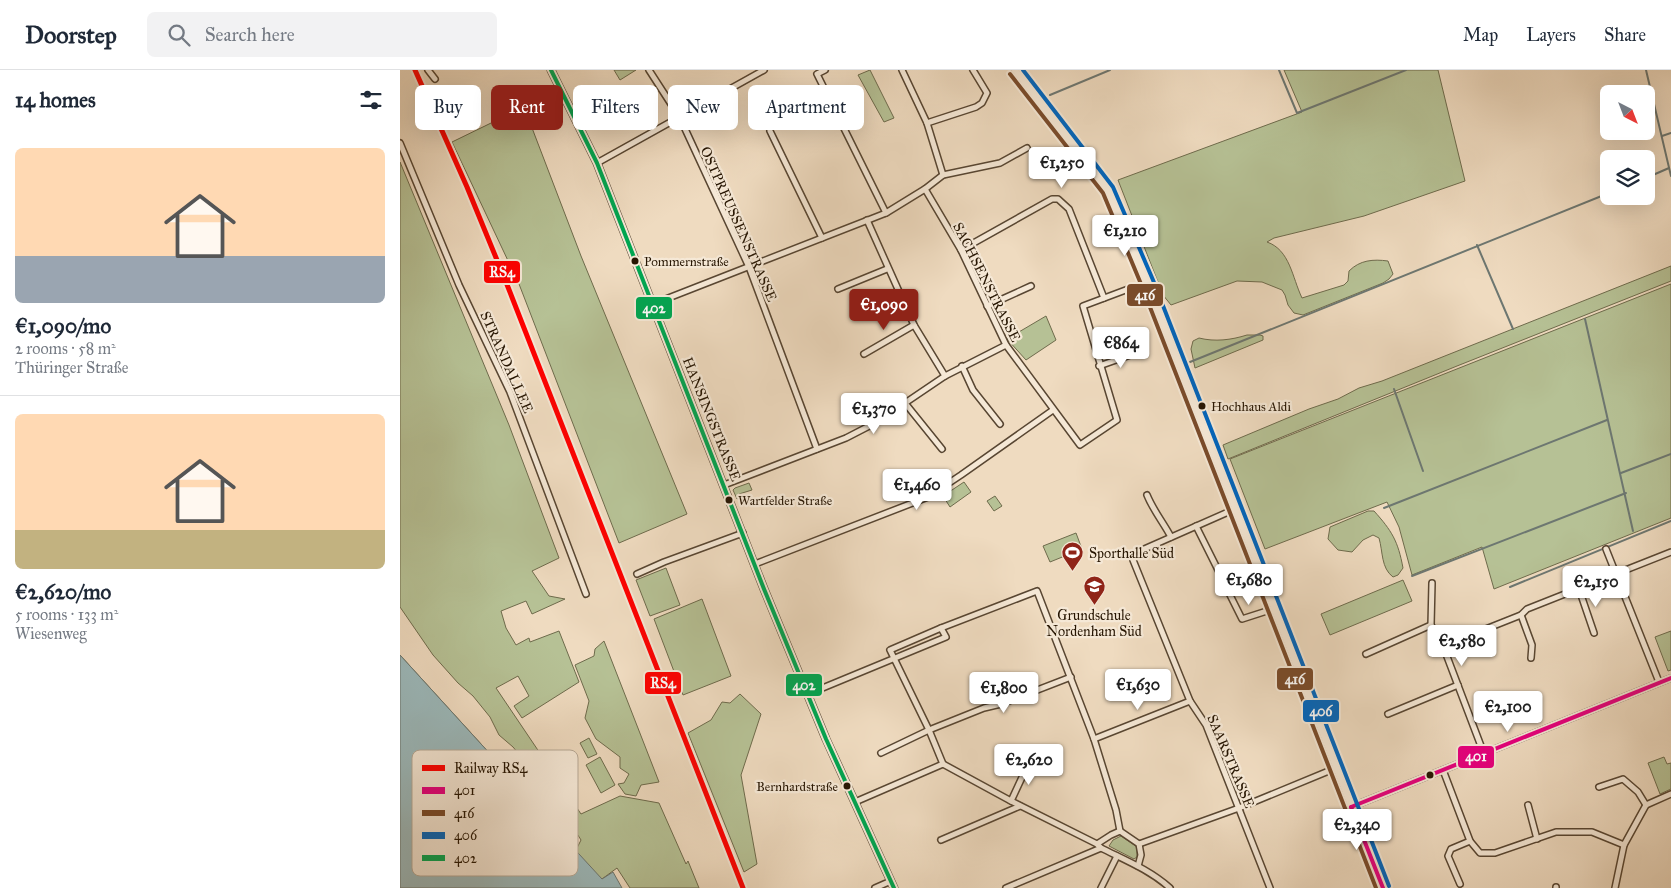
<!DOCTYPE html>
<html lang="en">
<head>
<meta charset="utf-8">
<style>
  body { margin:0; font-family:"IM FELL Great Primer",serif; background:#f2f2f3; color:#1f2937; height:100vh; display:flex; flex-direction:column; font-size:19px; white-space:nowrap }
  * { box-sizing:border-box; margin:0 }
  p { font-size:16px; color:#747a83 }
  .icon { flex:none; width:28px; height:28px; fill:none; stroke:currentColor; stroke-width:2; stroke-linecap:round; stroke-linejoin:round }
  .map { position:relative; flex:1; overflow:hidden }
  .side { display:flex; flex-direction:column; background:#fff; width:400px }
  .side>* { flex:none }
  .hud { position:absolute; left:15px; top:15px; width:475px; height:45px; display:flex; gap:10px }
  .needle { width:32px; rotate:138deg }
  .buttons { position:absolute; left:1200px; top:15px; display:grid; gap:10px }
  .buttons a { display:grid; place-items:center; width:55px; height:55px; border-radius:8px; background:#fff; box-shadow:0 5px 20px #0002; font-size:25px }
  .price { position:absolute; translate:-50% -42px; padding:0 11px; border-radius:5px; background:#fff; color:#222; font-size:16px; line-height:32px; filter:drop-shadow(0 1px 2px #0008) }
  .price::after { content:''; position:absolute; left:50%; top:30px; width:15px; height:11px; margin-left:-8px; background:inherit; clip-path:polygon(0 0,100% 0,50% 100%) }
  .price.active { background:#8f2418; color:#fff }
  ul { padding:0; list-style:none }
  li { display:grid; align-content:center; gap:10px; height:265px; padding:0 15px }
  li+li { border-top:1px solid #e0e1e3 }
  li span { display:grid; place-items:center; height:155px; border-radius:8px; color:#555 }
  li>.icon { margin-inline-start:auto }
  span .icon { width:90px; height:90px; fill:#fffc; stroke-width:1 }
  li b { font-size:21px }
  h2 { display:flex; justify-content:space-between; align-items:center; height:60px; padding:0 15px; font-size:21px }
  .tag { padding:0 18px; border-radius:8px; background:#fff; box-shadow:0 5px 20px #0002; font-size:18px; line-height:45px }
  .tag.active { background:#8f2418; color:#fff }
  header { display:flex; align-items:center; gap:30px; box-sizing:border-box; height:70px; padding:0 25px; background:#fff; border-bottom:1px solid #e0e1e3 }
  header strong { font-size:24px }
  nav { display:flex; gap:28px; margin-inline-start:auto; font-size:18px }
  .search { width:350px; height:45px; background:#f2f2f3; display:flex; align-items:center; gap:12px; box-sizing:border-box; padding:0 18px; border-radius:8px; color:#747a83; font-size:19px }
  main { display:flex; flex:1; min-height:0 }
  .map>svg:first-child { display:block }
  .green { fill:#b6c195; stroke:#6e6b4c }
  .water { fill:#9cb9bb; stroke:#6d7771 }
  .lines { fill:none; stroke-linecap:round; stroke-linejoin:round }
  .stream { stroke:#6d7771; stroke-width:2 }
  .minor-casing { stroke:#584632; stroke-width:8 }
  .tertiary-casing { stroke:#584632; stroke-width:9 }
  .minor { stroke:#f5e8d6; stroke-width:5 }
  .tertiary { stroke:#f5e8d6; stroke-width:6 }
  .bus-1-casing { stroke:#f5e8d6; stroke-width:8 }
  .bus-2-casing { stroke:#f5e8d6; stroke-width:8 }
  .bus-3-casing { stroke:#f5e8d6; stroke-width:8 }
  .bus-4-casing { stroke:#f5e8d6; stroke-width:8 }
  .bus-1 { stroke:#e5007d; stroke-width:4 }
  .bus-2 { stroke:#7a4b2a; stroke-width:4 }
  .bus-3 { stroke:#0065bd; stroke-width:4 }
  .bus-4 { stroke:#00a651; stroke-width:4 }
  .rail-1-casing { stroke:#f5e8d6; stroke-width:9 }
  .rail-1 { stroke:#f00; stroke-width:5 }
  .bus-dot { fill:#261502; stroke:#f5e8d6; stroke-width:2 }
  .labels { text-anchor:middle; stroke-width:4.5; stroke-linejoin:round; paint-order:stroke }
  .bus-label { font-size:13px; fill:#261502; stroke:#f5e8d6; text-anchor:start }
  .street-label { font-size:14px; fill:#261502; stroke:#f5e8d6 }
  .poi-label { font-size:14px; fill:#261502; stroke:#f5e8d6; text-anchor:start }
  .key { fill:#f5e8d6; stroke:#b7a996; stroke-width:1 }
  .key-label { font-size:14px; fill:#261502 }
  .line-badge { stroke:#f5e8d6; stroke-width:2 }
  .badge-label { font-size:14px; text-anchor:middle; font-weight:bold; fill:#fff }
</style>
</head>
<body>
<header>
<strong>Doorstep</strong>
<div class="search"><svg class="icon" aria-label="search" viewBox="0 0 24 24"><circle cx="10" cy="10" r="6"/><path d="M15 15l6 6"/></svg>Search here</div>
<nav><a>Map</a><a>Layers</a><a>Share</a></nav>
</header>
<main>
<section class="side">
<h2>14 homes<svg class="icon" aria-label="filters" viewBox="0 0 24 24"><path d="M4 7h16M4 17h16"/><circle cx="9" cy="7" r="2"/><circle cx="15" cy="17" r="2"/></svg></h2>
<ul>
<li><span style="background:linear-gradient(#ffd9b3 70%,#9aa5b1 0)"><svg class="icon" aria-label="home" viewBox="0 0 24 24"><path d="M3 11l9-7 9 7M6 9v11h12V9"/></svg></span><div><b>€1,090/mo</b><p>2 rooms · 58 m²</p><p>Thüringer Straße</p></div></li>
<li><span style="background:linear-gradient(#ffd9b3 75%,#c2b280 0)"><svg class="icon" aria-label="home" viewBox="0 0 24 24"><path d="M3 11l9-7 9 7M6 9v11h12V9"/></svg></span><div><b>€2,620/mo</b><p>5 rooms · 133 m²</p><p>Wiesenweg</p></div></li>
</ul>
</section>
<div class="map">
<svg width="1271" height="818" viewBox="0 0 1271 818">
  <rect width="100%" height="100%" fill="#efdbc0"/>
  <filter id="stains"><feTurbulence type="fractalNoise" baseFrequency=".004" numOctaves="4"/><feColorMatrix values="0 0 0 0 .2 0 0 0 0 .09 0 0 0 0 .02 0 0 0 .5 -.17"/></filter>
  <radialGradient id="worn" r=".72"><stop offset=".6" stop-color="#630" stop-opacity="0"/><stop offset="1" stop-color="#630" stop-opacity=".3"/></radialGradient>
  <g class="green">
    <path d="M214,0H236L220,10Z"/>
    <path d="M470,0L494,48L484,52L458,5Z"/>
    <path d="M884,0H1038L1065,111L964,146L874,168L867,172C890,180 892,207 902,228L944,215L948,211L949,201C960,190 973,189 988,191L993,204L989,209L983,213L903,245L894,243L888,235L885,225L882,220L862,212L837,211L771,235L763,225L718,110L902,42Z"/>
    <path d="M124,37L181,186L287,444L219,473L119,214L52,72Z"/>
    <path d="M0,92L109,355L159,488L132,501L149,526L165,529L132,544L126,531L101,541L106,558L116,575L129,568L130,572L159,561L179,612L122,648L114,636L129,626L118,606L96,618L181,744L220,726L259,733L286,794L288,791L299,818H230L217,798L202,809L0,818V585L102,697L127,719L133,734L156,760L176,780L181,770L169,751L156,744V740L142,722L129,696L113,677L99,665L90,647L73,626L58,613L33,585L0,537Z"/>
    <path d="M1271,196V211L1057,296L828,389L823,375L909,339L938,329L959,318L982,311Z"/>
    <path d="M1271,214V448L1094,519L1082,477L1012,505L999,457L987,432L865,479L830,389Z"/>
    <path d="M646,246L656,270L626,290L607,269Z"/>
    <path d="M847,265H860L863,266V270L795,298L791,279L793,271L799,268C815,272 831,270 847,265Z"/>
    <path d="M564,412L571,422L550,437L543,426Z"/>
    <path d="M349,413L352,420L339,424L340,427L337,429L333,420L335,418Z"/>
    <path d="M595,426L602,436L594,441L587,431Z"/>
    <path d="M968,441H974C992,461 998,471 1003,498L998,505L993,507C981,498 983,482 979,468L973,465L963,470L952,482L938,480L928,469L930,457Z"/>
    <path d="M676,463L682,479L650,492L643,476Z"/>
    <path d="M266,498L280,535L250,546L236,510Z"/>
    <path d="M1003,510L1012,531L930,565L921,544Z"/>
    <path d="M302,529L331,606L283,625L254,549Z"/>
    <path d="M1271,561V600L1268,601L1255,567Z"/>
    <path d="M204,571L259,712L241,715L236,726L225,724L218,714L224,713L229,704L220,698V687L196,669L185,648L189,631L175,595L194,586L195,579Z"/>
    <path d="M340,624L361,644L341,705L357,794L344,802L288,663L311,650L322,632L330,633Z"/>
    <path d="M189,668L197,684L188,688L180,673Z"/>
    <path d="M200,687L215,715L201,723L186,695Z"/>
    <path d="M1264,687L1267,694L1271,693V719L1260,724L1248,693Z"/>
    <path d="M721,766L737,777V787L734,789L709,776L713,770Z"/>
  </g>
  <path class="water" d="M0,585L102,697L127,719L133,734L202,809L213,802L222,818H0Z"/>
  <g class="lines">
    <g class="stream">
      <path d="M879,0L897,43L1006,0"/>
      <path d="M1246,0L1271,106"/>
      <path d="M650,25L710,0"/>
      <path d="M1262,66L1271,63"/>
      <path d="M1246,108L1269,98"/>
      <path d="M1077,175L1113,259"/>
      <path d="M1185,249L1233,461"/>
      <path d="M790,292L1209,123"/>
      <path d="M994,319L1023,401"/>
      <path d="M1221,403L1271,384"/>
      <path d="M984,438L1207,350"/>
      <path d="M1012,506L1226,423"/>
      <path d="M1110,517L1271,451"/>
    </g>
    <defs>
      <g id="minor">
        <path d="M28,0L35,9"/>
        <path d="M249,0L280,48L349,197L417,379"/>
        <path d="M425,0L417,4L486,143"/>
        <path d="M502,0L527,53L543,105"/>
        <path d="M527,53L576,37L582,33L587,23L573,0"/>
        <path d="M370,61L422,168"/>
        <path d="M0,73L59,215L110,322L186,524"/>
        <path d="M197,93L364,0"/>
        <path d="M525,119L561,180L606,275L680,375L717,350L683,236L747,212"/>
        <path d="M467,150L514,255L545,306"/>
        <path d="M561,180L652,129H658L669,139L704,228"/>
        <path d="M438,219L487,199"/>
        <path d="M253,234L486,143L525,119L543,105L600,93L627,78"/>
        <path d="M587,236L631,216"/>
        <path d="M464,284L514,255"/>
        <path d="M562,296L573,320L600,354"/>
        <path d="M699,296L736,283"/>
        <path d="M505,333L542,379"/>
        <path d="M324,415L446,368L477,352L545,306L606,275"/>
        <path d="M747,425C753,440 763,452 771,467"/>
        <path d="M835,439L733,484V490L790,631L806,655L870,818"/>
        <path d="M796,456L819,502"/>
        <path d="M1206,479L1259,612"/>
        <path d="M355,494L528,427L561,405L653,340"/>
        <path d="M237,504L264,492L343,463"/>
        <path d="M1032,513L1031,555L1043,576L1084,684"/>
        <path d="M1179,519L1194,563"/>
        <path d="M829,523L842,549L873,539"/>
        <path d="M1121,545L1132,575L1131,588"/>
        <path d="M1043,576L1121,545L1127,539L1271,482"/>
        <path d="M966,584L1031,555"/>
        <path d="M408,624L546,567L541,558"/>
        <path d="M988,644L1058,615"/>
        <path d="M694,669L790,631"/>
        <path d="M481,683L529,660L584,638L601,634L671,607"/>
        <path d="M543,694L529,660L490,580L541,558L637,521L694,669L716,740L720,761"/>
        <path d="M1043,700L1070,771L1080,783H1095L1156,762H1192L1224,775"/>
        <path d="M1199,717L1223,709L1238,722L1246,735"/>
        <path d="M611,731L625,701L641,693"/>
        <path d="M455,732L543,694L611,731L697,774L701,778C725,790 750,800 770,818"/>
        <path d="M1128,735L1137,769"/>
        <path d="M951,737L1271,608"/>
        <path d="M541,770L620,736"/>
        <path d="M697,774L711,765L720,761L739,774L741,785L738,796"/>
        <path d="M739,774L839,738L936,698"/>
        <path d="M1060,814L1048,786L1051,779L1070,771"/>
        <path d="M1156,817V818"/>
        <path d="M475,818L491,811"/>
        <path d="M606,818L701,778"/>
        <path d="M701,818L717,786"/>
        <path d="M1215,818L1224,775L1246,735L1271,724"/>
      </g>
      <g id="tertiary">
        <path d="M151,0L197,93L364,519L426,669L494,818"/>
        <path d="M615,0L708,120L747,212L983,818"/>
      </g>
    </defs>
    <use href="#minor" class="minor-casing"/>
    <use href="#tertiary" class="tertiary-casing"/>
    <use href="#minor" class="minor"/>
    <use href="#tertiary" class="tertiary"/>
    <defs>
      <g id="bus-1">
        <path d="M951,737L1271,608"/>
        <path d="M951,737L983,818"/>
      </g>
      <path id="bus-2" d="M610,4L703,123L741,214L976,818"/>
      <path id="bus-3" d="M623,0L713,117L753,210L989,816"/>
      <path id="bus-4" d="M151,0L197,93L364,519L426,669L494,818"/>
    </defs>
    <use href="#bus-1" class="bus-1-casing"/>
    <use href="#bus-2" class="bus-2-casing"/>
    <use href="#bus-3" class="bus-3-casing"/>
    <use href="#bus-4" class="bus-4-casing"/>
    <use href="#bus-1" class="bus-1"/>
    <use href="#bus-2" class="bus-2"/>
    <use href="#bus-3" class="bus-3"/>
    <use href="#bus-4" class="bus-4"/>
    <defs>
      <path id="rail-1" d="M15,0L67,117L106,212L343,818"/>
    </defs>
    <use href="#rail-1" class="rail-1-casing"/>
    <use href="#rail-1" class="rail-1"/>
  </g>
  <defs>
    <symbol id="stadium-pin" viewBox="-11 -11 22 30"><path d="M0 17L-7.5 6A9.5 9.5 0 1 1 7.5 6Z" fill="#8f2418" stroke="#f5e8d6"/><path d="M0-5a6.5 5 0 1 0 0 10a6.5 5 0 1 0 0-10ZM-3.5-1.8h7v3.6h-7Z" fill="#fff"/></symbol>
    <symbol id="school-pin" viewBox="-11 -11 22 30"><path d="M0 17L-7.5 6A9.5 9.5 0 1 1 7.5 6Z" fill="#8f2418" stroke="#f5e8d6"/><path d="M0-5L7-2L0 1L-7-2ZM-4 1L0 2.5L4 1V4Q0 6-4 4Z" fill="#fff"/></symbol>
  </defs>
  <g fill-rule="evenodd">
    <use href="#stadium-pin" x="660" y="470" width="25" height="34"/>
    <use href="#school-pin" x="682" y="504" width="25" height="34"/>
  </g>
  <g class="bus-dot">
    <circle cx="235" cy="191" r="4.5"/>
    <circle cx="802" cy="336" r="4.5"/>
    <circle cx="329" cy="430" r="4.5"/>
    <circle cx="1030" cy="705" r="4.5"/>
    <circle cx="447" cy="716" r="4.5"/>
  </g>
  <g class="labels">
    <g class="bus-label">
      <text x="244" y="196">Pommernstraße</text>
      <text x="811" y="341">Hochhaus Aldi</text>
      <text x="338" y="435">Wartfelder Straße</text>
      <text x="438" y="721" text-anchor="end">Bernhardstraße</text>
    </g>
    <g class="street-label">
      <text transform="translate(339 154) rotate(66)" y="5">OSTPREUSSENSTRASSE</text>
      <text transform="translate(587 212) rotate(63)" y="5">SACHSENSTRASSE</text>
      <text transform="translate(107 292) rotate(66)" y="5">STRANDALLEE</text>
      <text transform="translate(312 349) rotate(68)" y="5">HANSINGSTRASSE</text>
      <text transform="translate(831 691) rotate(67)" y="5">SAARSTRASSE</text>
    </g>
    <g class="poi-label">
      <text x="689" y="488">Sporthalle Süd</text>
      <text x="694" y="550" text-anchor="middle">Grundschule<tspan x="694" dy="16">Nordenham Süd</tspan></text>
    </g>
  </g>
  <rect x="12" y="680" width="166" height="126" rx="8" class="key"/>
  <rect x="22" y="695" width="23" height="6" fill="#f00"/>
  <rect x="22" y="717" width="23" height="7" fill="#e5007d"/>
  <rect x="22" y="740" width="23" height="6" fill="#7a4b2a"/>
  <rect x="22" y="762" width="23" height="7" fill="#0065bd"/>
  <rect x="22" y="785" width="23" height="6" fill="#00a651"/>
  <g class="key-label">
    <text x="54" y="703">Railway RS4</text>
    <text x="54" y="725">401</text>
    <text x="54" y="748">416</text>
    <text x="54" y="770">406</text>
    <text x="54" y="793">402</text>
  </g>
  <g class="line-badge">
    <rect x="83" y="190" width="38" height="24" rx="5" fill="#f00"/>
    <rect x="726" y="213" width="38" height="24" rx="5" fill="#7a4b2a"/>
    <rect x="235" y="226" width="38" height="24" rx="5" fill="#00a651"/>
    <rect x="876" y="597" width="38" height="24" rx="5" fill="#7a4b2a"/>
    <rect x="244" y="601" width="38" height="24" rx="5" fill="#f00"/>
    <rect x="385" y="603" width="38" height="24" rx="5" fill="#00a651"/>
    <rect x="902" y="629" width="38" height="24" rx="5" fill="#0065bd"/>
    <rect x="1057" y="675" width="38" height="24" rx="5" fill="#e5007d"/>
  </g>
  <g class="badge-label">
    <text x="102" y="207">RS4</text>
    <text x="745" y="230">416</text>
    <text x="254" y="243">402</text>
    <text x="895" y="614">416</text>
    <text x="263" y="618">RS4</text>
    <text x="404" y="620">402</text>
    <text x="921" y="646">406</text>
    <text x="1076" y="691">401</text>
  </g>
  <rect width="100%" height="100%" filter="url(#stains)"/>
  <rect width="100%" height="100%" fill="url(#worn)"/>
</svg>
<div class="buttons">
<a><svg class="needle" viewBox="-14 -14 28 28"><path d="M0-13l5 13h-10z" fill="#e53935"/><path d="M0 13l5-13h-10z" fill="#747a83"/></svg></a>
<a><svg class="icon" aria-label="layers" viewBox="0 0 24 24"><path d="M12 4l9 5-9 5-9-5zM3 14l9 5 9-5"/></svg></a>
</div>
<b class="price" style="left:662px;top:119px">€1,250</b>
<b class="price" style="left:725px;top:187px">€1,210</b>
<b class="price active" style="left:484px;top:261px">€1,090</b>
<b class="price" style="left:721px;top:299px">€864</b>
<b class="price" style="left:474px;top:365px">€1,370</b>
<b class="price" style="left:517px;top:441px">€1,460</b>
<b class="price" style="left:849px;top:536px">€1,680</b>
<b class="price" style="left:1196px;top:538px">€2,150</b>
<b class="price" style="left:1062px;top:597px">€2,580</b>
<b class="price" style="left:738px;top:641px">€1,630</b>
<b class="price" style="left:604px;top:644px">€1,800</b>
<b class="price" style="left:1108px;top:663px">€2,100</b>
<b class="price" style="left:629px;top:716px">€2,620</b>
<b class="price" style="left:957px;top:781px">€2,340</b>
<div class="hud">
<a class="tag">Buy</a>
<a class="tag active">Rent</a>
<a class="tag">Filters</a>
<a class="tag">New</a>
<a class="tag">Apartment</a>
</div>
</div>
</main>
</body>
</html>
